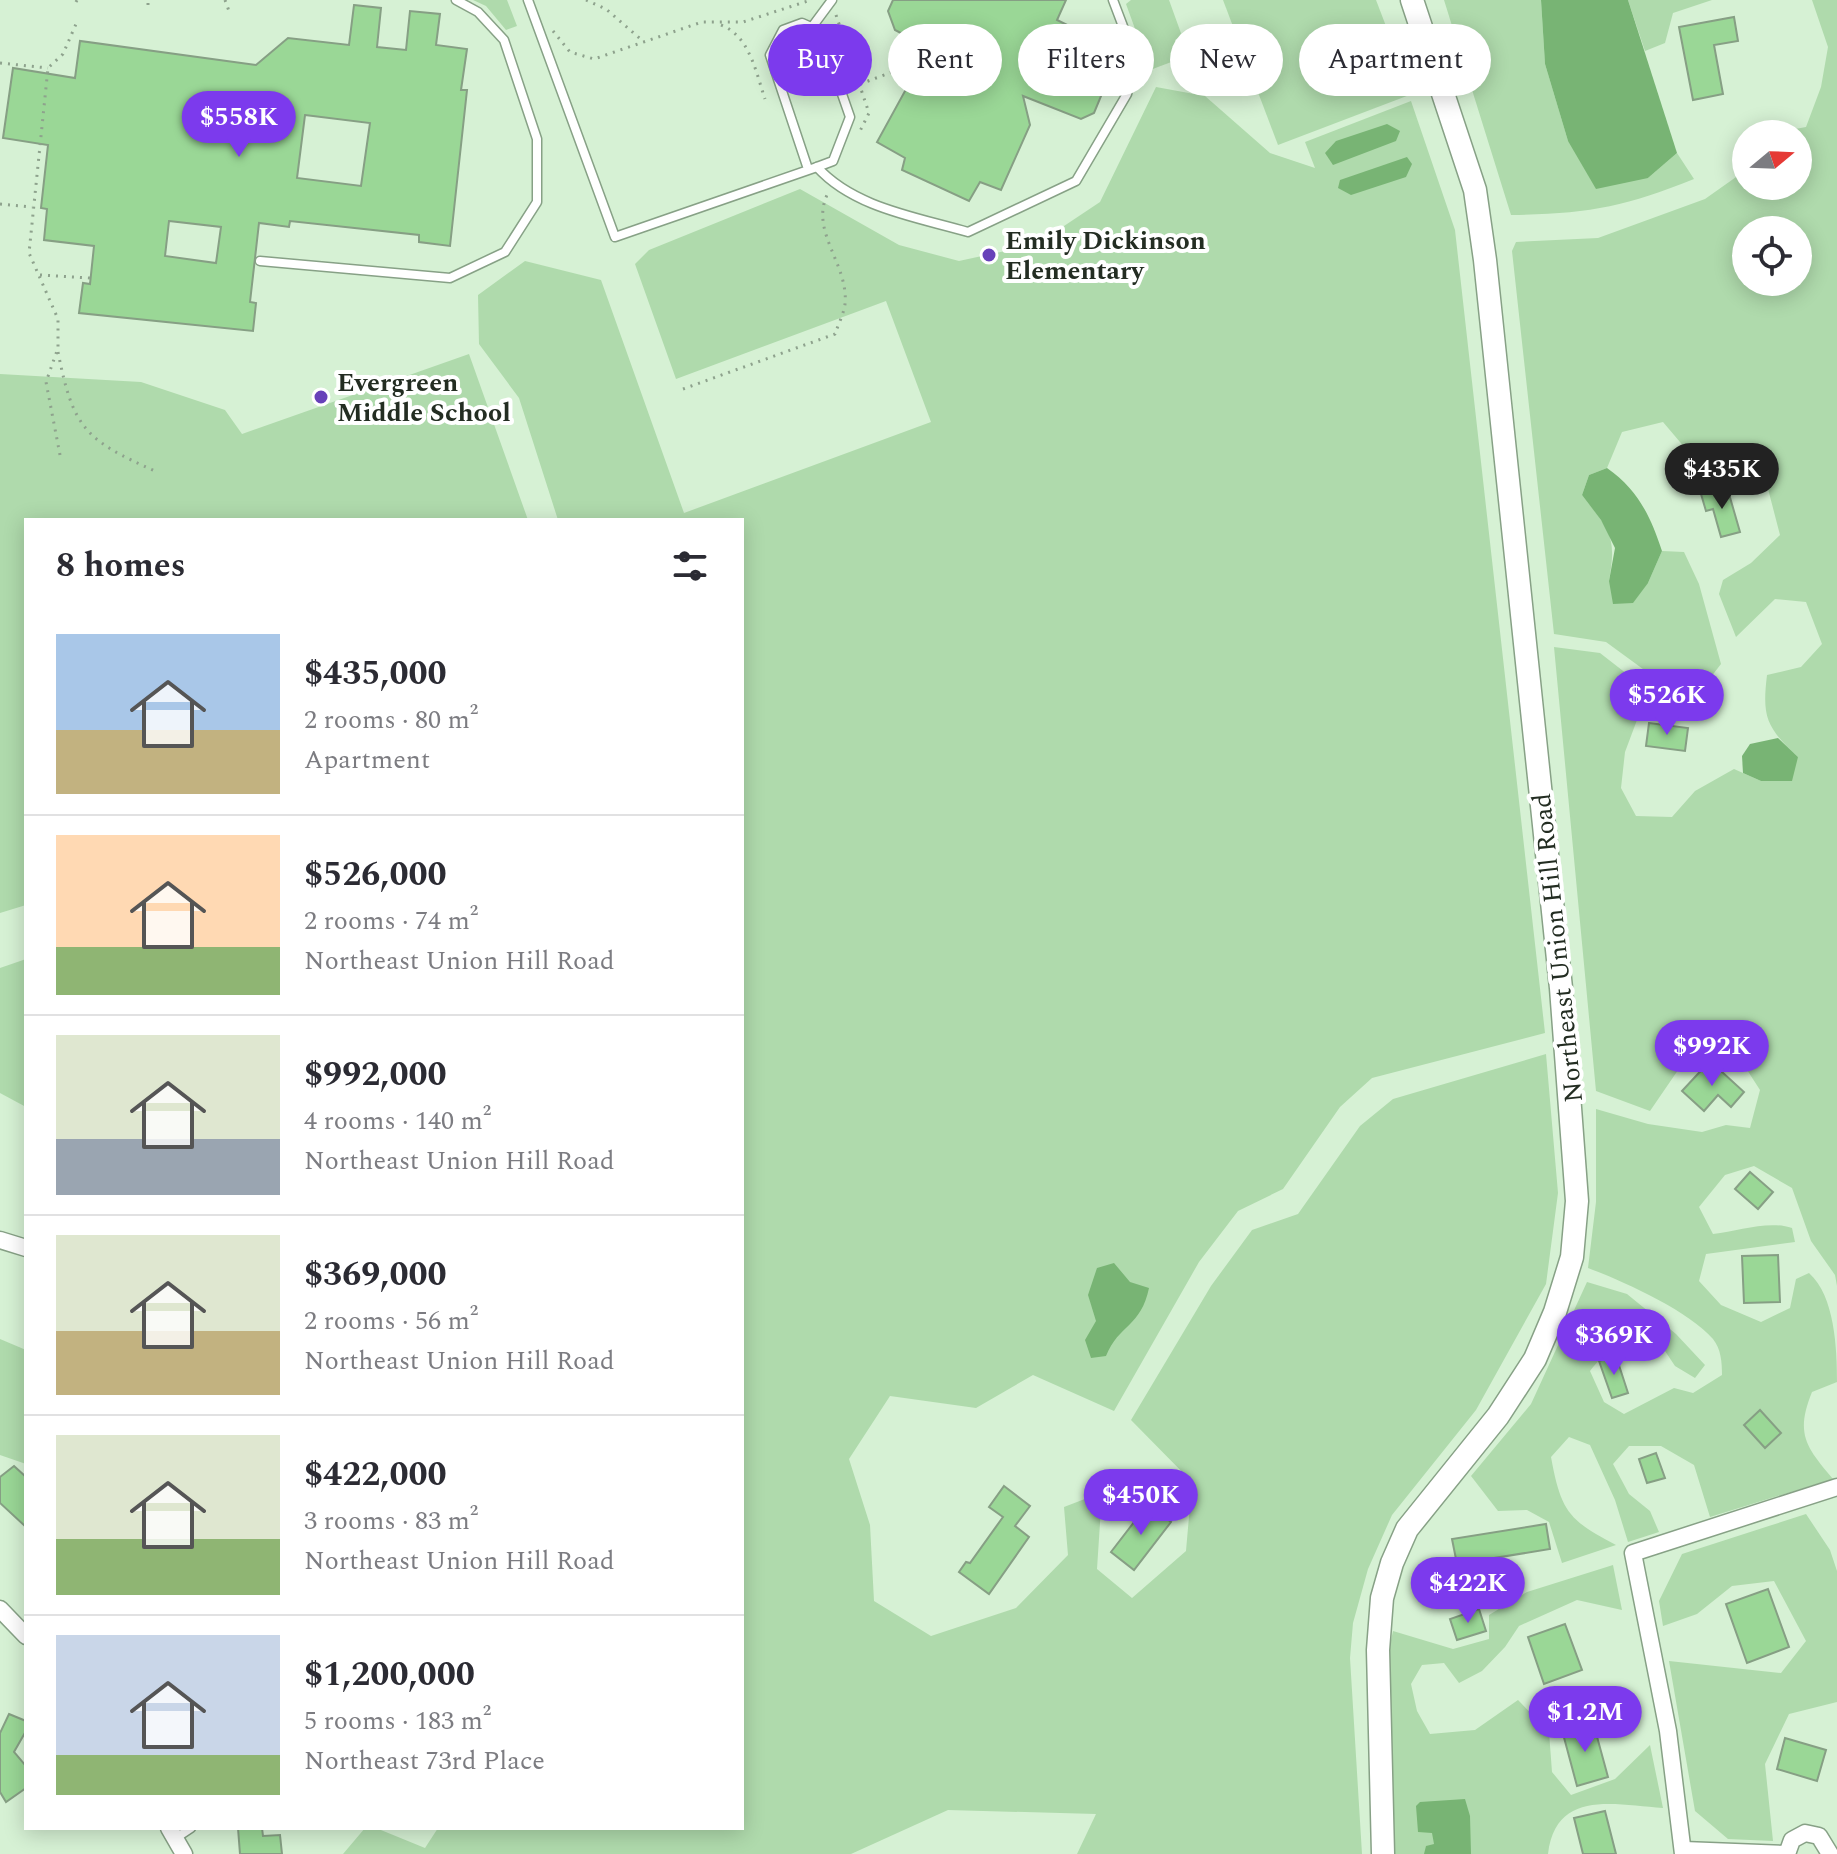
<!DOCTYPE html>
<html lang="en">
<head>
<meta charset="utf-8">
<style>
  body { margin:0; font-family:Spectral,serif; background:#f7f7f7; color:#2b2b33; height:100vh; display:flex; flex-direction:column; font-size:30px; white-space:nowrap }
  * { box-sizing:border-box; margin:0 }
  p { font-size:26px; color:#7c7c81 }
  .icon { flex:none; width:44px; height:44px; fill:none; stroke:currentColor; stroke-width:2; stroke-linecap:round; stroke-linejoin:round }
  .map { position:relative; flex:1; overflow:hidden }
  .drawer { position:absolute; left:24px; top:518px; width:720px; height:1312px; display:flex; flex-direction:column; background:#fff; border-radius:0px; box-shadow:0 4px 20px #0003 }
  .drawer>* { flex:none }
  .top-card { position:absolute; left:768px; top:24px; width:760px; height:72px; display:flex; gap:16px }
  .needle { width:52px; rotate:71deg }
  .fabs { position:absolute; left:1732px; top:120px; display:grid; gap:16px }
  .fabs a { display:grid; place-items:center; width:80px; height:80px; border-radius:50%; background:#fff; box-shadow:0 4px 20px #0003; font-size:40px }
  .price { position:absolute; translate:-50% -68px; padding:0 18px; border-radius:28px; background:#7c3aed; color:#fff; font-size:26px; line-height:52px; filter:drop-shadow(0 2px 4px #0008) }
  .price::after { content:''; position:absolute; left:50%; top:48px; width:24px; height:18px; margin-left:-12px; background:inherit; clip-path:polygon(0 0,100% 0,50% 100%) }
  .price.on { background:#222; color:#fff }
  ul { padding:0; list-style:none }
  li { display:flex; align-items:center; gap:24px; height:200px; padding:0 32px }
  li+li { border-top:2px solid #e1e1e2 }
  li span { display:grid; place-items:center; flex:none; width:224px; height:160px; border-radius:0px; color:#555 }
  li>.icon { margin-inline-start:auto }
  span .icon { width:96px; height:96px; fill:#fffc; stroke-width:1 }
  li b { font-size:34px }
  h2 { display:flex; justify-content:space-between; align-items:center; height:96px; padding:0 32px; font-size:34px }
  .chip { padding:0 28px; border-radius:36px; background:#fff; box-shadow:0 4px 20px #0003; font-size:28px; line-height:72px }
  .chip.on { background:#7c3aed; color:#fff }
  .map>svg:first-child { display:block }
  .green { fill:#afdaac; fill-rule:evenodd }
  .water { fill:#78b474 }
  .building { fill:#9ad796; stroke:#869f84; stroke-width:2; fill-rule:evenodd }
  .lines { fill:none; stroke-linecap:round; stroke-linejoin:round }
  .lane-casing { stroke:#87a186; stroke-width:11 }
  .street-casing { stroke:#87a186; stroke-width:19 }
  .secondary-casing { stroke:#87a186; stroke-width:25 }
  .path { stroke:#8ea28d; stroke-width:3; stroke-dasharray:2 6; stroke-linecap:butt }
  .lane { stroke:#fff; stroke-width:8 }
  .street { stroke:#fff; stroke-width:16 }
  .secondary { stroke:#fff; stroke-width:22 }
  .poi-dot { fill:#6741b9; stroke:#fff; stroke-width:3 }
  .labels { text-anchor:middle; stroke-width:8; stroke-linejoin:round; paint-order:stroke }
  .poi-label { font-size:26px; font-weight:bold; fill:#232d22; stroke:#fff; text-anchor:start }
  .street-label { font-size:26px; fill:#232d22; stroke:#fff }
</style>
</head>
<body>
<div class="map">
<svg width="1837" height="1854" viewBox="0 0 1837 1854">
  <rect width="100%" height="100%" fill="#d6f1d4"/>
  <g class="green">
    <path d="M473,0H507L517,26L506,30L486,6Z"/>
    <path d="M1131,0H1169L1182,36L1175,40L1182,58L1150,70L1126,4Z"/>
    <path d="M1223,0H1376L1412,94L1278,145Z"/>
    <path d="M1444,0H1541L1545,64L1568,141L1648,178L1677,153L1694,179C1624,207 1587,214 1511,215Z"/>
    <path d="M1628,0H1712L1673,13L1665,43L1645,51Z"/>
    <path d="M1812,0H1837V1286L1835,1275L1811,1241L1792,1188L1754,1166L1725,1175L1699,1207L1713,1234C1739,1231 1768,1220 1792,1228L1795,1242L1706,1254L1699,1281L1721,1305L1761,1322L1790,1308L1796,1279L1809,1273C1835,1296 1837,1349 1837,1382L1812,1392C1795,1434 1806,1447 1833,1479L1710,1517L1694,1465L1661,1446H1629L1613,1464L1629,1494L1650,1511L1659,1532L1628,1542L1615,1500L1590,1445L1569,1437L1551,1457C1561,1511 1568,1520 1616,1545L1562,1563L1549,1522L1527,1510L1498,1511L1471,1476L1531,1404L1587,1282L1627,1294L1676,1334L1705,1365L1695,1378L1675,1366L1663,1348C1629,1343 1612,1342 1590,1371L1604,1402L1624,1414L1674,1388L1693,1393L1722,1375C1722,1362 1721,1349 1713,1339C1689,1311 1623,1281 1588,1268L1596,1202V1109L1648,1124L1702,1132L1726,1125L1750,1128L1760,1090L1740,1059L1711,1050L1687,1057L1650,1111L1596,1091L1554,647L1600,653L1627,674L1636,686L1640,712L1625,752L1621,788L1636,816L1672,817L1695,791L1734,769L1761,781L1798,757C1766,727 1762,717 1767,675L1801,667L1822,644L1806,602L1775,599L1736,637L1719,594L1723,580L1751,563L1780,535L1767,485L1718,455H1691L1663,422L1622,432L1607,468L1589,475L1582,495C1610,531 1617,536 1609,581L1648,583L1662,551L1684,552L1699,584L1721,664L1704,686L1658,680L1606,642L1554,634L1512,251L1516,242L1598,238L1705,199L1746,170V186H1798V134H1768L1806,127L1821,87L1828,47ZM1746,230H1798V282H1746Z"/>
    <path d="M1156,87L1205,96L1270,153L1315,168L1305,142L1411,101L1455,230L1545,1033L1372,1078L1340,1107L1283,1189L1238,1211L1199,1262L1114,1411L1033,1375L976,1408L890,1396L849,1459L870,1525L874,1601L931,1636L1016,1608L1068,1555L1064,1507L1090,1497L1101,1508L1097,1569L1132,1598L1186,1551L1192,1482L1131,1420L1211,1286L1252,1230L1298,1214L1360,1126L1393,1099L1546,1054L1558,1193L1546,1284L1476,1410L1392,1515L1368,1569L1353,1623L1350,1658L1362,1854H1077L1096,1814L948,1810L851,1854H343L365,1828H376L425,1848L438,1828H742V520H558L519,398L479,344L478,295L525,261L601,280L684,513L931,422L886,301L676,379L635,264L649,250L800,189L899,245L959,261L1037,244L1100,202Z"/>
    <path d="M469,354L528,520H26V905L0,913V374L141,382L225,410L242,434Z"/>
    <path d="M26,959V1107L0,1093V968Z"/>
    <path d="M0,1339L26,1350V1464L0,1455Z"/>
    <path d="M1806,1514L1830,1550L1837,1571V1702L1789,1714L1765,1764L1773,1841L1728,1839L1695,1811L1669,1661L1781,1673L1806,1641L1774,1581L1732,1586L1697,1614L1663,1626L1659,1601L1682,1554Z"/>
    <path d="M1613,1565L1622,1610L1577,1600L1519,1626L1505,1647L1482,1671L1459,1683L1444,1663L1422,1665L1411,1684L1417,1711L1430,1734L1475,1730L1518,1700L1549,1732L1552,1772L1571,1795L1615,1779L1650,1745L1663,1808C1614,1805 1556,1789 1548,1854H1393L1388,1654L1393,1631L1453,1649L1489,1639V1615L1527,1592Z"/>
  </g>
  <g class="water">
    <path d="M1541,0H1628L1677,153L1648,178L1596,189L1568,141L1545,64Z"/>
    <path d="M1387,124L1400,131L1396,141L1333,165L1325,153L1336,141Z"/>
    <path d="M1407,157L1412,164L1406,177L1351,195L1338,188L1340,180Z"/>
    <path d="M1607,468C1638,490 1650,515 1662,551L1648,583L1633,603L1613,604L1609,581L1615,548L1601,520L1582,495L1589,475Z"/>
    <path d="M1778,738L1798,757L1792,781H1761L1743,773L1742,756L1750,744Z"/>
    <path d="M1114,1263L1130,1282L1149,1288C1141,1327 1119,1324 1106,1356L1091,1358L1085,1340L1096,1321L1088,1295L1097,1268Z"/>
    <path d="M1465,1799L1470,1816L1471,1854H1424L1426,1846L1434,1844L1432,1833L1418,1832L1416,1806L1420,1802Z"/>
  </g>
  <g class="building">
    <path d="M893,0H1066L1057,20L1110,46L1116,60L1094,113L1081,119L1023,96L1030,125L1001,190L980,182L969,201L902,170L905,158L877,142L916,71L947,57L895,30L888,11Z"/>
    <path d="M354,5L381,8L377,47L406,50L410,11L440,14L436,45L467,49L461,90H467L450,246L419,242V235L290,221L289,227L259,223L250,302L256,303L253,331L79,313L83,283L90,284L94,246L44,240L47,209L41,208L48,145L3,138L13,68L75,78L80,41L256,65L288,38L349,45ZM305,115L370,123L361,186L297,178ZM169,221L221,227L216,263L165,256Z"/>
    <path d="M1734,17L1738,41L1714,45L1723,94L1693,100L1679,27Z"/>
    <path d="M1727,487L1740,532L1721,537L1713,509L1706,511L1701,494Z"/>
    <path d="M1649,723L1688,728L1685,751L1646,746Z"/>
    <path d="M1710,1061L1744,1092L1731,1107L1718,1095L1704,1111L1682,1091Z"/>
    <path d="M1750,1172L1773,1192L1758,1209L1735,1189Z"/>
    <path d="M1778,1255L1780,1302L1744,1303L1742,1256Z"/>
    <path d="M1616,1356L1628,1393L1612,1398L1599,1361Z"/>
    <path d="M1760,1410L1781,1433L1765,1448L1744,1425Z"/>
    <path d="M1656,1453L1665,1478L1647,1483L1639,1459Z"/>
    <path d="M14,1466L26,1477V1527L0,1503V1477Z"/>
    <path d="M1004,1486L1030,1506L1015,1526L1029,1537L989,1594L959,1572L966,1562L970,1563L1003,1517L989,1507Z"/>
    <path d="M1148,1504L1171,1522L1134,1570L1111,1552Z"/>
    <path d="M1546,1524L1550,1549L1457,1564L1452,1539Z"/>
    <path d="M1768,1589L1789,1647L1747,1663L1726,1604Z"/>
    <path d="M1479,1609L1486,1631L1457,1640L1450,1619Z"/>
    <path d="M1565,1624L1582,1670L1544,1684L1528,1637Z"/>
    <path d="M9,1714L26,1721V1731L14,1752L26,1766V1788L6,1802L0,1792V1733Z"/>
    <path d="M1593,1722L1608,1777L1577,1786L1562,1730Z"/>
    <path d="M1785,1738L1826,1750L1817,1781L1777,1769Z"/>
    <path d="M1605,1811L1616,1854H1583L1574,1818Z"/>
    <path d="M238,1828H262L263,1836L280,1835L282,1854H240Z"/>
  </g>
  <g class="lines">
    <defs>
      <g id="lane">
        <path d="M528,0L615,237L817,167L833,161L850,117L820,31L802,23L783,30L770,55L808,169"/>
        <path d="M812,27L832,0"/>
        <path d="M817,167C854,208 917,217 968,232L1076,181L1127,94L1135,58L1113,0"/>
        <path d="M260,261L450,278L505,252L537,202V139L504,40L478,12L456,0"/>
        <path d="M176,1838L191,1828"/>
      </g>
      <g id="street">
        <path d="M0,1240L26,1248"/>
        <path d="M0,1609L26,1636"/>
        <path d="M169,1828L184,1854"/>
        <path d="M1684,1850L1787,1854"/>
        <path d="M1683,1854L1668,1731L1633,1553L1837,1487"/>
        <path d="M1787,1854L1792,1840L1805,1833L1819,1836L1830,1854"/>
      </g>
      <path id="secondary" d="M1383,1854L1378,1650L1382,1598L1392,1563L1407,1529L1498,1416L1535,1359L1555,1312L1572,1257L1577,1201L1561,988L1485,260L1475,190L1412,0"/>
    </defs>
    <use href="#lane" class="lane-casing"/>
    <use href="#street" class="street-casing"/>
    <use href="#secondary" class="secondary-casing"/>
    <g class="path">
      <path d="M225,0L229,11"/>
      <path d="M586,0L606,9L644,42"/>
      <path d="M76,2L77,0"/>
      <path d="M148,5V0"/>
      <path d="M836,15L869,113L860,131"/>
      <path d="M721,25C750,36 756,73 765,99"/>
      <path d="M553,31L570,52L594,59L702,22H743L811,0"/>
      <path d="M0,63L48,68"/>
      <path d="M860,84L949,51"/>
      <path d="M0,204L32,207"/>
      <path d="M40,275L90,278"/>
      <path d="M58,352C73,428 85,440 155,471"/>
      <path d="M683,389L835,334C838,325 844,313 845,304C849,265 810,232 827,195"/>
      <path d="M60,455L46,382L58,348V319L29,253L48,68L63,54L76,24"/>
    </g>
    <use href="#lane" class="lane"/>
    <use href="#street" class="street"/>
    <use href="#secondary" class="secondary"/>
  </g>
  <g class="poi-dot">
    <circle cx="989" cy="255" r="8"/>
    <circle cx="321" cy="397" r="8"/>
  </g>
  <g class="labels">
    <g class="poi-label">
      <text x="1005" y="249">Emily Dickinson<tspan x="1005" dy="30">Elementary</tspan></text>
      <text x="337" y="391">Evergreen<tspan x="337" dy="30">Middle School</tspan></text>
    </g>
    <g class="street-label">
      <text transform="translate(1557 948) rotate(-96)" y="9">Northeast Union Hill Road</text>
    </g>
  </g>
</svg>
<div class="fabs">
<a><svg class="needle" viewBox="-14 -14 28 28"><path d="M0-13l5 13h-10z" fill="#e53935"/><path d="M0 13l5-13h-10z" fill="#7c7c81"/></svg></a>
<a><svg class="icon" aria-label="locate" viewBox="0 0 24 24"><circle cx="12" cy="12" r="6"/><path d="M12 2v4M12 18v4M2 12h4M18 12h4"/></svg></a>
</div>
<b class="price" style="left:239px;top:159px">$558K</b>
<b class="price on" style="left:1722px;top:511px">$435K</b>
<b class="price" style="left:1667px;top:737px">$526K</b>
<b class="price" style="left:1712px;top:1088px">$992K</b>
<b class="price" style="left:1614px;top:1377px">$369K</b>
<b class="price" style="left:1141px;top:1537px">$450K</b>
<b class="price" style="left:1468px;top:1625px">$422K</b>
<b class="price" style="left:1585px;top:1754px">$1.2M</b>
<div class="top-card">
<a class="chip on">Buy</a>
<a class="chip">Rent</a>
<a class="chip">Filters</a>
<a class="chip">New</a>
<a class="chip">Apartment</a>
</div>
<section class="drawer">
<h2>8 homes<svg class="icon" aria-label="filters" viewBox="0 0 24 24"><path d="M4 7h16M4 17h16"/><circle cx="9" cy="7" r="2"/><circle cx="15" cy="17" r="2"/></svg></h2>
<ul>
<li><span style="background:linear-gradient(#a9c7e8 60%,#c2b280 0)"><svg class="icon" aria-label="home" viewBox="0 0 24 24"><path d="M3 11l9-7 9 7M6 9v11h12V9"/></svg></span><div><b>$435,000</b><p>2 rooms · 80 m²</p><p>Apartment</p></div></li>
<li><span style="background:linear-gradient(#ffd9b3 70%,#8fb573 0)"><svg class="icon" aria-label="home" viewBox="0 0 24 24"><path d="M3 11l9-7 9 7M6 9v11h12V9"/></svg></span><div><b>$526,000</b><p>2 rooms · 74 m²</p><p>Northeast Union Hill Road</p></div></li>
<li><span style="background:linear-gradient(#dfe7d0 65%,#9aa5b1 0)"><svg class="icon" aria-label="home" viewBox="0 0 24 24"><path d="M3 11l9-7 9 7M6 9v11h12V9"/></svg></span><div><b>$992,000</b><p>4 rooms · 140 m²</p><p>Northeast Union Hill Road</p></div></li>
<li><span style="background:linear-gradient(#dfe7d0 60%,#c2b280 0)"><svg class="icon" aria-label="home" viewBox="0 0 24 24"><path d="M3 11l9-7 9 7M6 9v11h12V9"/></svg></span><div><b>$369,000</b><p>2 rooms · 56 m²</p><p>Northeast Union Hill Road</p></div></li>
<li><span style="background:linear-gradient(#dfe7d0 65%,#8fb573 0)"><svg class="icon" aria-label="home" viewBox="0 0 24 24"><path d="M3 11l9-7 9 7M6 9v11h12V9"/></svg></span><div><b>$422,000</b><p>3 rooms · 83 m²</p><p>Northeast Union Hill Road</p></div></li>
<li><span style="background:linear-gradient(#c9d6e8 75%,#8fb573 0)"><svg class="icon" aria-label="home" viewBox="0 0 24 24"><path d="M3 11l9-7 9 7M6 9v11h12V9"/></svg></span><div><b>$1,200,000</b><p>5 rooms · 183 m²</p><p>Northeast 73rd Place</p></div></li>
</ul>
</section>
</div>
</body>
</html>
